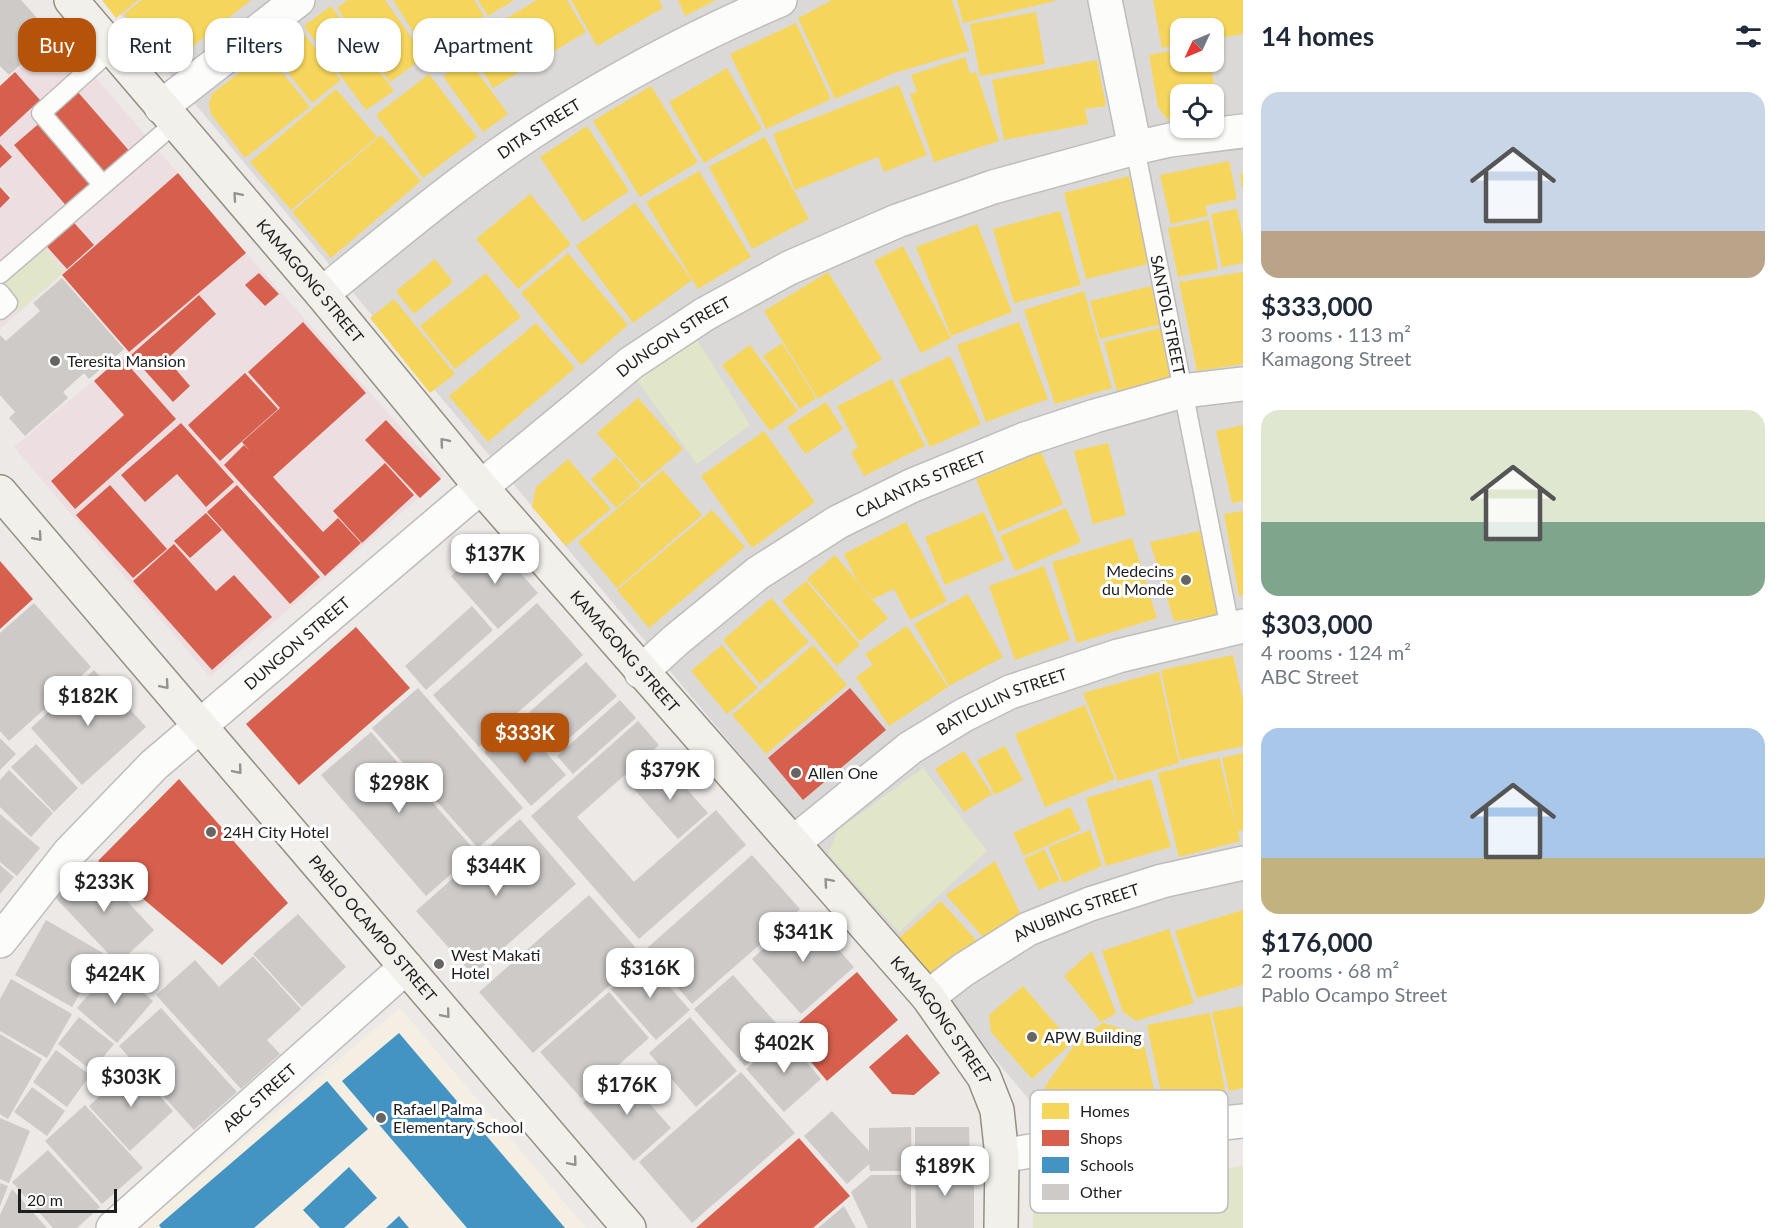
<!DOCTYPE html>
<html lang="en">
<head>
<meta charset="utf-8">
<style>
  body { margin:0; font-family:Lato,sans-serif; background:#f6f6f7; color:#1f2937; height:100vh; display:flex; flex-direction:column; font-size:22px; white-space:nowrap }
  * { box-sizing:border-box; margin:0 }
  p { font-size:20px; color:#747a83 }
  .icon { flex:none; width:33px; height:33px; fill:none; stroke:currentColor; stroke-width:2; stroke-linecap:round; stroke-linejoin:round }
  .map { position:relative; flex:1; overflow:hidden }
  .sheet { display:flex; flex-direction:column; background:#fff; width:540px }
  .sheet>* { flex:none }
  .guide { position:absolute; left:18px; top:18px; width:570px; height:54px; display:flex; gap:12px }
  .needle { width:39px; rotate:226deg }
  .controls { position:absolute; left:1170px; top:18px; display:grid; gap:12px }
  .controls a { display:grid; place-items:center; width:54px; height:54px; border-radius:12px; background:#fff; box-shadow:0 2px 4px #0004; font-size:30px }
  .scale { position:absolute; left:18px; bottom:15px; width:99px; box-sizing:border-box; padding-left:6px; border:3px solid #1e1e1e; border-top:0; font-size:16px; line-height:21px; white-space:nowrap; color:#1e1e1e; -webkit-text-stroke:4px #fff; paint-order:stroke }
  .price { position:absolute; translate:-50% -51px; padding:0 14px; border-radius:12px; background:#fff; color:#222; font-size:20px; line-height:39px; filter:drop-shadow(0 2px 3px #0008) }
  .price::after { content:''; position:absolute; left:50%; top:36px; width:18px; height:14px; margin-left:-9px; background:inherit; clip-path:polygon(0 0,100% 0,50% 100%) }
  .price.selected { background:#b45309; color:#fff }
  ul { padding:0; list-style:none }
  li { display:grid; align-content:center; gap:12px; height:318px; padding:0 18px }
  li span { display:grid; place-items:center; height:186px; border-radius:18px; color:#555 }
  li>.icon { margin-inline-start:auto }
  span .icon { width:108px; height:108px; fill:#fffc; stroke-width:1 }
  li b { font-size:26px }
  h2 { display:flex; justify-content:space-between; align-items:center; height:72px; padding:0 18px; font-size:26px }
  .tag { padding:0 21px; border-radius:18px; background:#fff; box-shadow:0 2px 4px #0004; font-size:21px; line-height:54px }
  .tag.selected { background:#b45309; color:#fff }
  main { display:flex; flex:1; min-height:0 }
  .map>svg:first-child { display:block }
  .residential { fill:#dbd9d8; fill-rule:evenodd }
  .commercial { fill:#eddfe1 }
  .education { fill:#f4eee3 }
  .grass { fill:#e1e6c9 }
  .homes { fill:#f6d55c }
  .shops { fill:#d6604d }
  .schools { fill:#4393c3 }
  .building { fill:#cdcac8 }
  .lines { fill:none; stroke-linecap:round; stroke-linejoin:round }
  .lane-casing { stroke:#bebcbc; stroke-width:21 }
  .street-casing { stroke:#bebcbc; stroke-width:36 }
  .secondary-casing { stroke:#948f81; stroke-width:36 }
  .lane { stroke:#fcfcfb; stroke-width:18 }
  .street { stroke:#fcfcfb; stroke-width:33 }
  .secondary { stroke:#f2f0eb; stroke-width:33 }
  .oneway { stroke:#93928f }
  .poi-dot { fill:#666564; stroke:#fff; stroke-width:2 }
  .labels { text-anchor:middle; stroke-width:6; stroke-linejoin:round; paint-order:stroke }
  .street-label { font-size:16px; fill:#1e1e1e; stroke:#fff }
  .poi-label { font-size:16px; fill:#1e1e1e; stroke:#fff; text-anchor:start }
  .key { fill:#fff; stroke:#bcbcbc; stroke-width:1.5 }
  .key-label { font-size:16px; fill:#1e1e1e }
</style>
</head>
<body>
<main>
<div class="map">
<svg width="1243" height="1228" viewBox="0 0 1243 1228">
  <rect width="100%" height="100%" fill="#ece9e7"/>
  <path class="residential" d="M108,0H1243V1103L1052,1127ZM1180,28H1214V62H1180ZM1180,94H1214V128H1180Z"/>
  <g class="commercial">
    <path d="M58,34L178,173L0,329V208L12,197L0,184V86Z"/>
    <path d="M246,253L444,476L210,677L14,447Z"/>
  </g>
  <path class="education" d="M400,1008L586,1228H139Z"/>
  <g class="grass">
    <path d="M44,248L64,272L18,312L0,291V286Z"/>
    <path d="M695,336L750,425L697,464L634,376Z"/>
    <path d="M923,768L987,851L899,932L828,854L838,830Z"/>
    <path d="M1243,1166V1228H1033V1195Z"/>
  </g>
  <g class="homes">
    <path d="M102,0H138L116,18Z"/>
    <path d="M142,0H251L167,67L124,14Z"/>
    <path d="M348,0H385L425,57L390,82L337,8Z"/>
    <path d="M393,0H474L484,16L426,52Z"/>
    <path d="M478,0H514L488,16Z"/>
    <path d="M537,0H567L586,32L493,88L465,43Z"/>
    <path d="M571,0H659L663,8L597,46Z"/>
    <path d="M678,0H716L685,16Z"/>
    <path d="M832,0H952L969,51L894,73L835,99L798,18Z"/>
    <path d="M957,0H1055V1L963,23Z"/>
    <path d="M1153,0H1243V34L1214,39V28H1180V45L1162,48Z"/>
    <path d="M331,6L394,91L366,110L304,26Z"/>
    <path d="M1036,12L1045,64L980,76L970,24Z"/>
    <path d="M796,23L831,99L766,129L730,54Z"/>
    <path d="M299,28L341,80L312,103L270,50Z"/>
    <path d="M1180,49V62H1210L1220,116L1214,117V94H1180V122L1166,118L1158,107L1149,55Z"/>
    <path d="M266,52L310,107L245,158L211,114L209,104L212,94Z"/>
    <path d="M965,57L970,74L976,72L999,141L934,162L910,94L917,92L911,75Z"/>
    <path d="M467,58L508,114L483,132L443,76Z"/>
    <path d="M1097,60L1106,106L1085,109L1088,124L1004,140L992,80Z"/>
    <path d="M727,68L762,129L704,163L669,102Z"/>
    <path d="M429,74L477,137L423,178L376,115Z"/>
    <path d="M899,85L927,155L884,172L878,157L795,190L773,134Z"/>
    <path d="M651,86L698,162L640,197L593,121Z"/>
    <path d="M336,89L377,137L291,210L250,162Z"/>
    <path d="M587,126L629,191L583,222L540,157Z"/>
    <path d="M381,135L421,181L331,258L292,212Z"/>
    <path d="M765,137L809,219L752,249L709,167Z"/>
    <path d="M1229,161L1237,199L1205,206L1208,216L1171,224L1160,175Z"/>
    <path d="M699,171L751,257L698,289L646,202Z"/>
    <path d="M1240,174H1243V189H1242Z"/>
    <path d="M1129,176L1152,263L1086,279L1064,193Z"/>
    <path d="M530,194L571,244L518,289L476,239Z"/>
    <path d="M635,203L692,280L633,323L576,246Z"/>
    <path d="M1237,209L1243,238V263L1222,267L1211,214Z"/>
    <path d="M1060,211L1081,285L1014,303L993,229Z"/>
    <path d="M1209,220L1218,269L1178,277L1168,228Z"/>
    <path d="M977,224L1012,312L951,336L916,247Z"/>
    <path d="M903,246L951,338L921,353L874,261Z"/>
    <path d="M568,253L628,325L581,365L521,293Z"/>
    <path d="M435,259L453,282L414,314L396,291Z"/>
    <path d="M828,272L882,359L818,399L764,311Z"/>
    <path d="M1243,272V364L1197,371L1179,282Z"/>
    <path d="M486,273L521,317L455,369L420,326Z"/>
    <path d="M1151,286L1161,324L1100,339L1090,301Z"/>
    <path d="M1084,291L1112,388L1055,404L1024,310Z"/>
    <path d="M394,299L455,374L430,393L370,318Z"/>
    <path d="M1019,322L1048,399L986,422L957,345Z"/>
    <path d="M536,323L575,368L488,442L449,396Z"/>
    <path d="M1160,328L1173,377L1117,391L1104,342Z"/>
    <path d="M782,343L816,398L800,409L763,356Z"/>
    <path d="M750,345L798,411L770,431L722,365Z"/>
    <path d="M950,356L981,424L930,447L899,380Z"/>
    <path d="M892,379L925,446L864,476L851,452L858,448L837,406Z"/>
    <path d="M638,398L683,449L642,484L597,433Z"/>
    <path d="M826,402L843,429L805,454L787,427Z"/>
    <path d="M1243,425V501L1232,503L1216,431Z"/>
    <path d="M764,431L815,502L752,548L701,476Z"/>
    <path d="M1108,443L1126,515L1093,524L1074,451Z"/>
    <path d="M1041,452L1063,504L998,532L976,479Z"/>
    <path d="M616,457L641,486L616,508L591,479Z"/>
    <path d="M568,459L611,509L566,546L532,507L536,487Z"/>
    <path d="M663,470L702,515L617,588L578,542Z"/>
    <path d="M1066,508L1081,542L1015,571L1000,536Z"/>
    <path d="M712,510L745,547L649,628L617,590Z"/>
    <path d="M1243,511V595L1239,596L1224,514Z"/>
    <path d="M984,512L1004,560L945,585L925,537Z"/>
    <path d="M906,522L947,601L910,620L894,589L873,599L856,579L844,554Z"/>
    <path d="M1200,531L1219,617L1174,621L1150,542Z"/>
    <path d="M1132,538L1157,618L1077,643L1052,562Z"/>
    <path d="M835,555L888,618L860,641L807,579Z"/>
    <path d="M1044,566L1070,640L1015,660L989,586Z"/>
    <path d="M806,581L860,645L837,666L782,601Z"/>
    <path d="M968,594L1003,657L949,686L914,624Z"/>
    <path d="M771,598L809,642L760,684L723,640Z"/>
    <path d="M907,626L948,687L889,726L856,677L873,665L865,654Z"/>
    <path d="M722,645L758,688L727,714L691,671Z"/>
    <path d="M813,645L847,685L766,754L732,715Z"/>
    <path d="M1233,655L1243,700V746L1180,760L1161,670Z"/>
    <path d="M1159,672L1179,763L1118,781L1083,693Z"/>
    <path d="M1085,705L1115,779L1045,807L1015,734Z"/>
    <path d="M1005,746L1023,780L995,795L977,760Z"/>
    <path d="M964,751L992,794L964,812L935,769Z"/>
    <path d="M1243,753V830L1238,831L1240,841L1179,857L1158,773L1219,758L1237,828L1222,758Z"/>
    <path d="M1151,779L1171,847L1106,866L1086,798Z"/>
    <path d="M1070,807L1081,830L1024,856L1013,833Z"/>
    <path d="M1090,830L1102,866L1063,883L1048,847Z"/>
    <path d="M1044,849L1060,881L1039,890L1024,859Z"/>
    <path d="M995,861L1022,917L990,945L946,895Z"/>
    <path d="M941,901L983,948L921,981L891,945Z"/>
    <path d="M1243,910V985L1197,998L1175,931Z"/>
    <path d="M1169,929L1194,1003L1136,1021L1123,1012L1102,951Z"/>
    <path d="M1092,951L1116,1013L1101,1022L1064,976Z"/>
    <path d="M1023,986L1072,1043L1032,1079L991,1032L989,1015Z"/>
    <path d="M1243,1006V1088L1229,1091L1212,1012Z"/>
    <path d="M1210,1013L1226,1095L1164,1107L1147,1025Z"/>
    <path d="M1103,1023L1142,1035L1159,1112L1104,1123L1044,1088L1077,1041Z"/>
  </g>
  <g class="shops">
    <path d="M15,72L40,100L0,137V86Z"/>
    <path d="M77,91L132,154L69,209L14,145Z"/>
    <path d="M0,144L12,157L0,168Z"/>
    <path d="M178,173L246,253L129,352L62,275Z"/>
    <path d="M0,187L10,198L0,208Z"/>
    <path d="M68,216L94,245L67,269L41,240Z"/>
    <path d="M259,273L279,294L265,306L245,285Z"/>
    <path d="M199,295L216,314L167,359L190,386L173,402L131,355Z"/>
    <path d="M303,322L366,393L273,477L323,532L338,518L361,543L325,576L224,465L244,445L250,451L242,442L280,408L248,372Z"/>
    <path d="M121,357L176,419L75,509L51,481L124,415L94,381Z"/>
    <path d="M245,373L278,409L220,461L188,425Z"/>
    <path d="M386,420L441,479L420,498L365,440Z"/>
    <path d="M181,423L234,482L206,507L177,474L145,502L121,475Z"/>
    <path d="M385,463L414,495L362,543L333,511Z"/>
    <path d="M110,485L167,549L133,578L76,515Z"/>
    <path d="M237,485L320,577L290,604L207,512Z"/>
    <path d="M206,513L222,530L190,558L174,541Z"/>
    <path d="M174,544L216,591L234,575L272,617L212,670L133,581Z"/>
    <path d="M0,561L33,599L0,629Z"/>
    <path d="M356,627L410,688L299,785L246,724Z"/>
    <path d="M850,688L886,730L803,800L768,758Z"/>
    <path d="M179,779L288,903L222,965L98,861Z"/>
    <path d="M857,972L898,1020L827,1081L787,1033Z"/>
    <path d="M907,1034L940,1073L914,1095L892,1094L869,1067Z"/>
    <path d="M799,1138L850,1196L813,1228H696Z"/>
  </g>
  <g class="schools">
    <path d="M399,1033L565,1228H467L342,1081Z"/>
    <path d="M327,1081L368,1129L254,1228H161L159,1225Z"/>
    <path d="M349,1167L377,1198L344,1228H320L303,1210Z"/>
    <path d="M399,1216L409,1228H386Z"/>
  </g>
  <g class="building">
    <path d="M0,0H21L53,36L9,75L0,66Z"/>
    <path d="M62,278L124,349L89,379L84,373L63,392L68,398L25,436L9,418L15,412L0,395V335L6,341L40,311L33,303Z"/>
    <path d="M492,541L538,593L498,629L451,576Z"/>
    <path d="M34,603L91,667L9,741L0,731V633Z"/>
    <path d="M537,603L583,655L479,747L433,695Z"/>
    <path d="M472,606L493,630L426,690L405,666Z"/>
    <path d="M586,662L617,696L557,749L526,715Z"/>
    <path d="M94,670L146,727L82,785L31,728Z"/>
    <path d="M418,688L523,808L478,848L372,728Z"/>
    <path d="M620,700L636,718L573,774L557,756Z"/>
    <path d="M518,721L566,775L531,806L484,752Z"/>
    <path d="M638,721L659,745L577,817L634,882L716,810L746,845L639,939L531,816Z"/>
    <path d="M371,732L476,852L426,896L321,775Z"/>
    <path d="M0,738L16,754L0,770Z"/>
    <path d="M36,744L78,788L54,812L11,767Z"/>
    <path d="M663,762L708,813L678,839L633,788Z"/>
    <path d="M9,770L53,813L31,837L0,807V780Z"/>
    <path d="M0,814L40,848L17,876L0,862Z"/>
    <path d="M520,819L576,884L473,975L416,911Z"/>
    <path d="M752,855L800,909L692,1004L645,950Z"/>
    <path d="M90,862L154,930L118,964L54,896Z"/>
    <path d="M0,865L14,877L0,894Z"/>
    <path d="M589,895L643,956L533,1053L479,992Z"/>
    <path d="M805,912L854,967L801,1014L752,959Z"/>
    <path d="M298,914L346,967L302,1007L253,954Z"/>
    <path d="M46,920L103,953L72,1007L15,975Z"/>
    <path d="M253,956L301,1009L267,1040L280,1054L241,1089L156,995L195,960L219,987Z"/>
    <path d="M645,959L690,1010L656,1040L611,989Z"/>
    <path d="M113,967L153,1001L117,1043L77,1008Z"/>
    <path d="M733,975L784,1032L745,1066L694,1009Z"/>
    <path d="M11,979L72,1014L47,1058L0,1031V999Z"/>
    <path d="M609,992L649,1038L581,1098L540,1052Z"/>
    <path d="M161,1008L237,1092L194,1130L119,1046Z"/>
    <path d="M79,1017L114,1044L92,1071L58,1044Z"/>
    <path d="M690,1017L737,1071L696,1107L649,1053Z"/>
    <path d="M0,1034L42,1059L8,1119L0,1114Z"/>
    <path d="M784,1036L821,1079L784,1112L746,1069Z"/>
    <path d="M56,1050L90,1075L67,1107L33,1082Z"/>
    <path d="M133,1066L173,1111L130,1151L89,1106Z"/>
    <path d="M620,1070L671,1128L634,1161L583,1103Z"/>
    <path d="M741,1072L795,1133L692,1223L639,1162Z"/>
    <path d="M32,1087L65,1111L47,1136L14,1112Z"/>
    <path d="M85,1105L143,1168L102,1204L45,1141Z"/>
    <path d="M832,1111L869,1151V1128L911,1127L912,1171H870L869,1164L847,1184L804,1136Z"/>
    <path d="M0,1118L30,1131L9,1183L0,1179Z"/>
    <path d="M915,1127H969L970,1163L915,1164Z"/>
    <path d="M48,1150L100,1207L77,1228H53L12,1182Z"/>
    <path d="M915,1167H974V1228H916Z"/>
    <path d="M871,1175H911V1228H868L851,1192Z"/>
    <path d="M0,1183L8,1186L0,1206Z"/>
    <path d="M12,1189L47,1228H0V1215Z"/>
    <path d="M844,1206L856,1228H818Z"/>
  </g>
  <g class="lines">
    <defs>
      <g id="lane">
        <path id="s1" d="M1135,148L1230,628"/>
        <path d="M102,184L41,113L112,49"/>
        <path d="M0,274L175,123"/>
        <path d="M0,293L8,303L0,310"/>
      </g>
      <g id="street">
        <path d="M1105,0L1135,148"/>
        <path d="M161,107L298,0"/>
        <path id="s2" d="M322,294C397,233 471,170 554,118C626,73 702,33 780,0"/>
        <path id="s3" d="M641,672L676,640L758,573L838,522L911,486L1025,439L1095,416L1183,391L1243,384"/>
        <path id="s4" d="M793,843L910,748L964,715L1010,692L1118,656L1243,626"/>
        <path id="s5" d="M0,941L69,853L154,765L458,506L588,399L631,363L705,314L789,268L897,221L993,187L1135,148L1170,140L1243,131"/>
        <path id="s6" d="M928,997L963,970L1028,929L1090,904L1162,881L1243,863"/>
        <path d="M1002,1156L1135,1133L1243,1121"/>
        <path id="s7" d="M113,1228L406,967"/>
      </g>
      <g id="secondary">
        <path id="s8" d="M71,0L322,294L481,487L928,997L984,1077L997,1110L1002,1156L1001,1228"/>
        <path id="s9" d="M0,492L629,1228"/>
      </g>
    </defs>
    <use href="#lane" class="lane-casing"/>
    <use href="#street" class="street-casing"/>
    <use href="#secondary" class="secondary-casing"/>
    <use href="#lane" class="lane"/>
    <use href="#street" class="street"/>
    <use href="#secondary" class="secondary"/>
  </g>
  <defs><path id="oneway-chevron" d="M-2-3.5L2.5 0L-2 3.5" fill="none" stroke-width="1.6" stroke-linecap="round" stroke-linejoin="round" transform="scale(1.5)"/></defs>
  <g class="oneway">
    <use href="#oneway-chevron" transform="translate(237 196) rotate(-131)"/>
    <use href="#oneway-chevron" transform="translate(444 442) rotate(-130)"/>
    <use href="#oneway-chevron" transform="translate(38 537) rotate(49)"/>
    <use href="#oneway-chevron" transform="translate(165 685) rotate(49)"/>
    <use href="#oneway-chevron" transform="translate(238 770) rotate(50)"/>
    <use href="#oneway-chevron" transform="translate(828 882) rotate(-131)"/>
    <use href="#oneway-chevron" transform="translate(446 1014) rotate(50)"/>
    <use href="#oneway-chevron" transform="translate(573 1162) rotate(50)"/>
  </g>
  <g class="poi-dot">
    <circle cx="55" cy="361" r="6"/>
    <circle cx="1186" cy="580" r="6"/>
    <circle cx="796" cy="773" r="6"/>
    <circle cx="211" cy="832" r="6"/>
    <circle cx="439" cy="964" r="6"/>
    <circle cx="1032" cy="1037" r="6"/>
    <circle cx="381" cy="1118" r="6"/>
  </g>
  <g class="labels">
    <g class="street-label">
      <text dy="6" stroke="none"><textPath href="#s2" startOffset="273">DITA STREET</textPath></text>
      <text dy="6" stroke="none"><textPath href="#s8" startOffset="369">KAMAGONG STREET</textPath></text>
      <text dy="6" stroke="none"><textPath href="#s1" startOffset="170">SANTOL STREET</textPath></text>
      <text dy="6" stroke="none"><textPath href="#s5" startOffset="908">DUNGON STREET</textPath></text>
      <text dy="6" stroke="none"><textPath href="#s3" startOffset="339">CALANTAS STREET</textPath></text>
      <text dy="6" stroke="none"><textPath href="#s5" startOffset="422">DUNGON STREET</textPath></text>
      <text dy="6" stroke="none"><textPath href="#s8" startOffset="855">KAMAGONG STREET</textPath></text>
      <text dy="6" stroke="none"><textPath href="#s4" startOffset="254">BATICULIN STREET</textPath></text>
      <text dy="6" stroke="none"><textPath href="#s6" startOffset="172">ANUBING STREET</textPath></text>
      <text dy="6" stroke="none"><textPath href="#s9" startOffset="574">PABLO OCAMPO STREET</textPath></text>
      <text dy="6" stroke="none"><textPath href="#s8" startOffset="1341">KAMAGONG STREET</textPath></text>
      <text dy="6" stroke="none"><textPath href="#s7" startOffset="196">ABC STREET</textPath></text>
    </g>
    <g class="poi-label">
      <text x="67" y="367">Teresita Mansion</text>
      <text x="1174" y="577" text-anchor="end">Medecins<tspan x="1174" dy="18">du Monde</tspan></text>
      <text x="808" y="779">Allen One</text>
      <text x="223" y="838">24H City Hotel</text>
      <text x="451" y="961">West Makati<tspan x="451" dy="18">Hotel</tspan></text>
      <text x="1044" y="1043">APW Building</text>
      <text x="393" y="1115">Rafael Palma<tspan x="393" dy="18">Elementary School</tspan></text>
    </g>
  </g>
  <rect x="1030" y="1090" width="198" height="123" rx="9" class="key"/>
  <rect x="1042" y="1103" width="27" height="16" fill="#f6d55c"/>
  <rect x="1042" y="1130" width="27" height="16" fill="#d6604d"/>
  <rect x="1042" y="1157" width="27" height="16" fill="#4393c3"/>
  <rect x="1042" y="1184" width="27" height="16" fill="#cdcac8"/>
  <g class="key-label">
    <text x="1080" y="1117">Homes</text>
    <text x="1080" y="1144">Shops</text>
    <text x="1080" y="1171">Schools</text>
    <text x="1080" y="1198">Other</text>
  </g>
</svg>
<div class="controls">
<a><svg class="needle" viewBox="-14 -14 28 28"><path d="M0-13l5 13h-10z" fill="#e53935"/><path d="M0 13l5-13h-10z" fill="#747a83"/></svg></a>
<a><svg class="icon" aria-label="locate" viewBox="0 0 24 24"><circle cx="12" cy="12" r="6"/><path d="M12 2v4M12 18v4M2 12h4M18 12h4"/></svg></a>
</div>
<div class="scale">20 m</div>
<b class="price" style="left:495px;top:585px">$137K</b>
<b class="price" style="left:88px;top:727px">$182K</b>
<b class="price selected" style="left:525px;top:764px">$333K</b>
<b class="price" style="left:670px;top:801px">$379K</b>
<b class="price" style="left:399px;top:814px">$298K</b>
<b class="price" style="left:496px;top:897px">$344K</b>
<b class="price" style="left:104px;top:913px">$233K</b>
<b class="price" style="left:803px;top:963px">$341K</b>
<b class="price" style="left:650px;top:999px">$316K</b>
<b class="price" style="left:115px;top:1005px">$424K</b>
<b class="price" style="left:784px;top:1074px">$402K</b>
<b class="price" style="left:131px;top:1108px">$303K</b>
<b class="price" style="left:627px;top:1116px">$176K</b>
<b class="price" style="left:945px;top:1197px">$189K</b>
<div class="guide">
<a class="tag selected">Buy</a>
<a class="tag">Rent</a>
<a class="tag">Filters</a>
<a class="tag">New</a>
<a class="tag">Apartment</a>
</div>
</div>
<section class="sheet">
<h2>14 homes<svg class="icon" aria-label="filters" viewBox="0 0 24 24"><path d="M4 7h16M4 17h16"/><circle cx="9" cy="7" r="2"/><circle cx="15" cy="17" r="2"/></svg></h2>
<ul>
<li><span style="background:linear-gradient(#c9d6e8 75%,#b9a48a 0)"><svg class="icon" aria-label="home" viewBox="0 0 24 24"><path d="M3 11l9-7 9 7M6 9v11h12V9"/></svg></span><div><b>$333,000</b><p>3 rooms · 113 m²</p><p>Kamagong Street</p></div></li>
<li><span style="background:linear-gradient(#dfe7d0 60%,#7fa58c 0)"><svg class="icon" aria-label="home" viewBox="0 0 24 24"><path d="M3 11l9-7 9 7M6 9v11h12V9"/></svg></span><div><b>$303,000</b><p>4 rooms · 124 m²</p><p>ABC Street</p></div></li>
<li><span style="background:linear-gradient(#a9c7e8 70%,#c2b280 0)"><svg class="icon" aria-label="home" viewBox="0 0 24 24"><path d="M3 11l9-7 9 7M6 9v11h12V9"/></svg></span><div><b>$176,000</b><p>2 rooms · 68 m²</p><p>Pablo Ocampo Street</p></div></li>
</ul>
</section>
</main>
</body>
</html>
